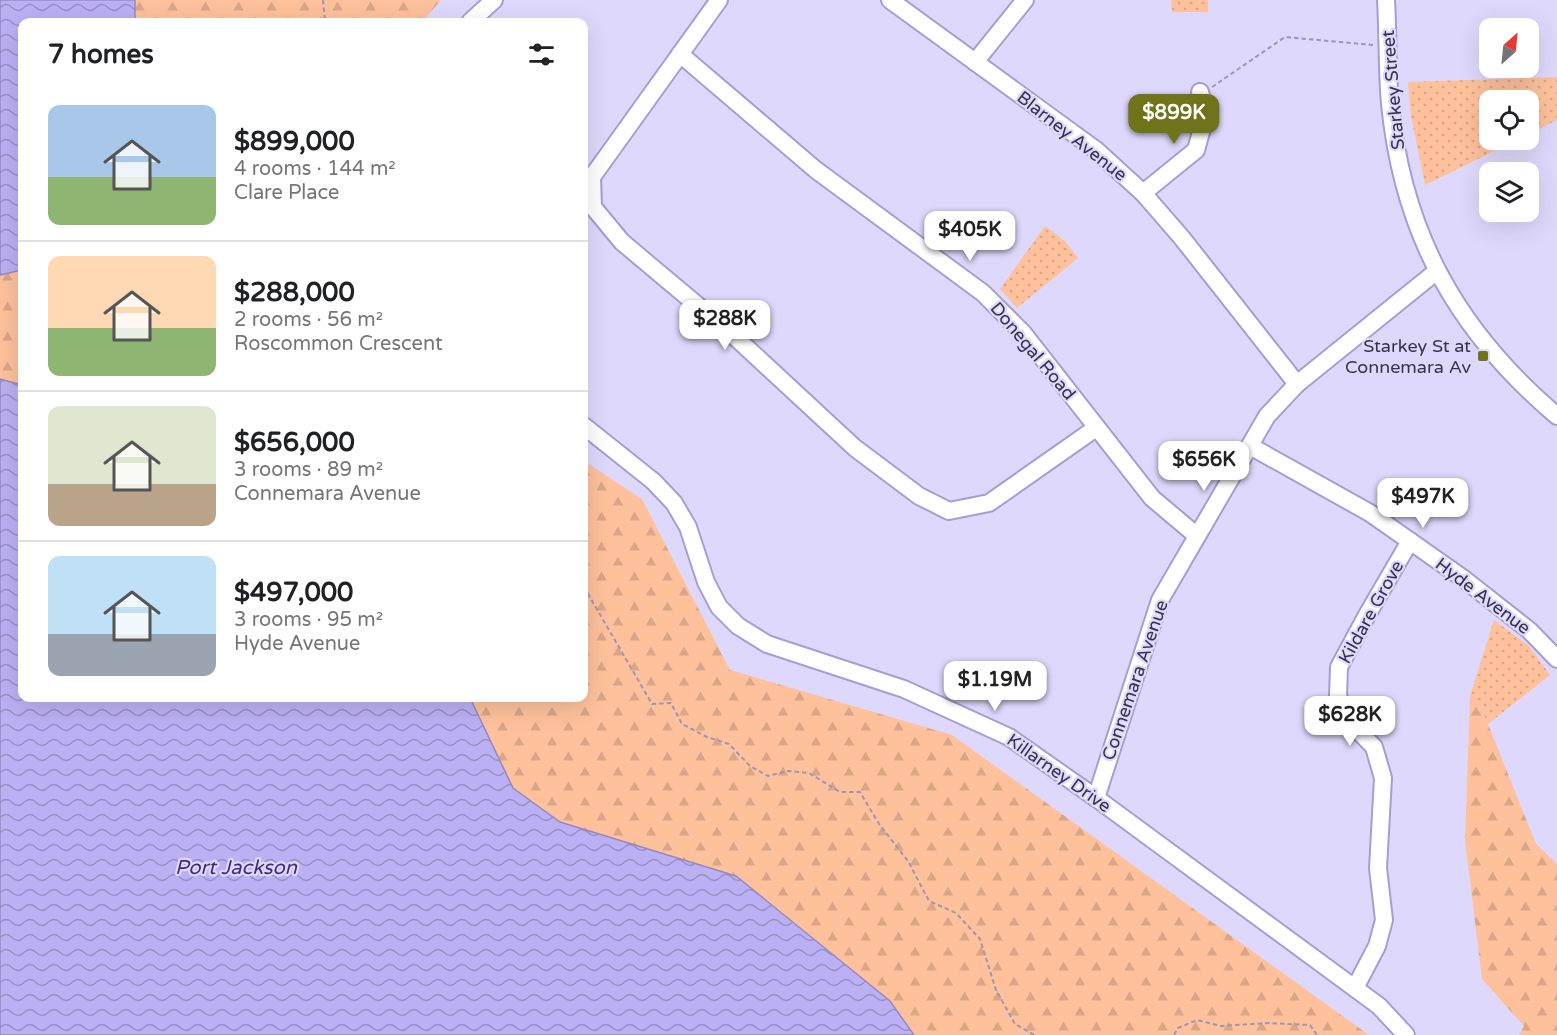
<!DOCTYPE html>
<html lang="en">
<head>
<meta charset="utf-8">
<style>
  body { margin:0; font-family:"Varela Round",sans-serif; background:#f2f2f2; color:#202124; height:100vh; display:flex; flex-direction:column; font-size:22px; white-space:nowrap }
  * { box-sizing:border-box; margin:0 }
  p { font-size:20px; color:#757577 }
  .icon { flex:none; width:33px; height:33px; fill:none; stroke:currentColor; stroke-width:2; stroke-linecap:round; stroke-linejoin:round }
  .map { position:relative; flex:1; overflow:hidden }
  .sheet { position:absolute; left:18px; top:18px; width:570px; height:684px; display:flex; flex-direction:column; background:#fff; border-radius:12px; box-shadow:0 6px 24px #0002 }
  .sheet>* { flex:none }
  .needle { width:39px; rotate:27deg }
  .buttons { position:absolute; left:1479px; top:18px; display:grid; gap:12px }
  .buttons a { display:grid; place-items:center; width:60px; height:60px; border-radius:12px; background:#fff; box-shadow:0 6px 24px #0002; font-size:30px }
  .price { position:absolute; translate:-50% -51px; padding:0 14px; border-radius:12px; background:#fff; color:#222; font-size:20px; line-height:39px; filter:drop-shadow(0 2px 3px #0008) }
  .price::after { content:''; position:absolute; left:50%; top:36px; width:18px; height:14px; margin-left:-9px; background:inherit; clip-path:polygon(0 0,100% 0,50% 100%) }
  .price.on { background:#6f731a; color:#fff }
  ul { padding:0; list-style:none }
  li { display:flex; align-items:center; gap:18px; height:150px; padding:0 30px }
  li+li { border-top:2px solid #e0e0e0 }
  li span { display:grid; place-items:center; flex:none; width:168px; height:120px; border-radius:12px; color:#555 }
  li>.icon { margin-inline-start:auto }
  span .icon { width:72px; height:72px; fill:#fffc; stroke-width:1 }
  li b { font-size:26px }
  h2 { display:flex; justify-content:space-between; align-items:center; height:72px; padding:0 30px; font-size:26px }
  .map>svg:first-child { display:block }
  .green { fill:url(#green-dots) }
  .forest { fill:url(#forest-firs) }
  .water { fill:url(#water-waves); stroke:#948ac1; stroke-width:1.5 }
  .lines { fill:none; stroke-linecap:round; stroke-linejoin:round }
  .minor-casing { stroke:#a79dd5; stroke-width:20 }
  .path { stroke:#9c97b5; stroke-width:2; stroke-dasharray:4.5 3; stroke-linecap:butt }
  .minor { stroke:#fff; stroke-width:16 }
  .poi-dot { fill:#6f731a; stroke:#ded9fc; stroke-width:2 }
  .labels { text-anchor:middle; stroke-width:4.5; stroke-linejoin:round; paint-order:stroke }
  .street-label { font-size:18px; fill:#363249; stroke:#ded9fc }
  .poi-label { font-size:18px; fill:#363249; stroke:#ded9fc; text-anchor:end }
  .water-label { font-size:20px; font-style:italic; fill:#422b79; stroke:#ded9fc }
</style>
</head>
<body>
<div class="map">
<svg width="1557" height="1035" viewBox="0 0 1557 1035">
  <defs>
    <pattern id="green-dots" width="8" height="8" patternUnits="userSpaceOnUse" patternTransform="scale(1.5)"><rect width="8" height="8" fill="#fec19c"/><path d="M2 2h.1M6 6h.1" fill="none" stroke="#daa688" stroke-width="1.8" stroke-linecap="round"/></pattern>
    <pattern id="forest-firs" width="22" height="20" patternUnits="userSpaceOnUse" patternTransform="scale(1.5)"><rect width="22" height="20" fill="#fec19c"/><path d="M5 1l3.5 6h-7zM16 11l3.5 6h-7z" fill="#daa688"/></pattern>
    <pattern id="water-waves" width="16" height="10" patternUnits="userSpaceOnUse" patternTransform="scale(1.5)"><rect width="16" height="10" fill="#bcb0f4"/><path d="M0 5q4-4 8 0t8 0" fill="none" stroke="#9a90c8"/></pattern>
  </defs>
  <rect width="100%" height="100%" fill="#ded9fc"/>
  <g class="green">
    <path d="M1171,0H1208V12H1172Z"/>
    <path d="M1557,77V120L1529,134L1528,100H1490V140H1517L1425,185L1411,116L1408,82Z"/>
    <path d="M1045,226L1065,241L1078,258L1017,308L1000,289Z"/>
    <path d="M1494,620L1529,646L1550,675L1488,724L1481,708L1470,696Z"/>
  </g>
  <g class="forest">
    <path d="M135,0H441L422,22H138L135,20Z"/>
    <path d="M22,270V385L0,379V275Z"/>
    <path d="M584,461L642,499L730,670L952,735L1369,1035H914L890,1001L736,876L560,822L513,788L470,698H584Z"/>
    <path d="M1470,696L1481,708L1488,724L1536,844L1557,864V1035H1519L1524,1026L1482,979L1465,840Z"/>
  </g>
  <g class="water">
    <path d="M0,0H135V20L138,22H22V270L0,275Z"/>
    <path d="M0,379L22,385V698H470L513,788L560,822L736,876L890,1001L914,1035H0Z"/>
  </g>
  <g class="lines">
    <defs>
      <g id="minor">
        <path d="M719,0L592,177L593,207L622,242L734,336L855,448L919,496L949,511L989,503L1096,428"/>
        <path d="M890,0L1096,150L1143,193L1182,238L1297,384"/>
        <path d="M1386,0C1388,35 1387,70 1390,104C1403,235 1458,332 1557,416"/>
        <path d="M470,22L494,0"/>
        <path d="M680,54L816,170L983,293L1023,333L1152,498L1197,536"/>
        <path d="M975,62L1025,0"/>
        <path d="M1143,193L1196,150L1206,114L1200,92"/>
        <path d="M584,426L653,481L674,503L688,527L706,582L719,607L738,626L767,644L904,689L1009,737L1096,798L1379,1006L1406,1035"/>
        <path d="M1250,446L1370,513L1464,579L1530,631L1557,659"/>
        <path d="M1096,798L1160,600L1267,416L1297,384L1437,271"/>
        <path d="M1355,988L1377,946L1384,920L1378,868L1383,778L1374,747L1347,719L1338,696L1339,667L1367,615L1410,541"/>
      </g>
    </defs>
    <use href="#minor" class="minor-casing"/>
    <g class="path">
      <path d="M323,0L325,22"/>
      <path d="M1212,87L1285,37L1373,45"/>
      <path d="M584,587L652,704L671,703L682,724L707,737L729,744L750,766L768,776L788,771L809,773L840,792H860L879,824L908,861L929,901L956,913L980,939L996,990L1015,1024L1034,1035"/>
      <path d="M1174,1035L1178,1028L1197,1020L1221,1026L1268,1023L1310,1025L1317,1035"/>
    </g>
    <use href="#minor" class="minor"/>
  </g>
  <rect class="poi-dot" x="1477" y="350" width="12" height="12" rx="3"/>
  <g class="labels">
    <g class="street-label">
      <text transform="translate(1393 90) rotate(-95)" y="6">Starkey Street</text>
      <text transform="translate(1072 136) rotate(38)" y="6">Blarney Avenue</text>
      <text transform="translate(1033 351) rotate(50)" y="6">Donegal Road</text>
      <text transform="translate(1483 596) rotate(37)" y="6">Hyde Avenue</text>
      <text transform="translate(1371 612) rotate(-61)" y="6">Kildare Grove</text>
      <text transform="translate(1135 680) rotate(-71)" y="6">Connemara Avenue</text>
      <text transform="translate(1059 773) rotate(35)" y="6">Killarney Drive</text>
    </g>
    <g class="poi-label">
      <text x="1471" y="352">Starkey St at<tspan x="1471" dy="21">Connemara Av</tspan></text>
    </g>
    <g class="water-label">
      <text x="236" y="874">Port Jackson</text>
    </g>
  </g>
</svg>
<div class="buttons">
<a><svg class="needle" viewBox="-14 -14 28 28"><path d="M0-13l5 13h-10z" fill="#e53935"/><path d="M0 13l5-13h-10z" fill="#757577"/></svg></a>
<a><svg class="icon" aria-label="locate" viewBox="0 0 24 24"><circle cx="12" cy="12" r="6"/><path d="M12 2v4M12 18v4M2 12h4M18 12h4"/></svg></a>
<a><svg class="icon" aria-label="layers" viewBox="0 0 24 24"><path d="M12 4l9 5-9 5-9-5zM3 14l9 5 9-5"/></svg></a>
</div>
<b class="price on" style="left:1174px;top:145px">$899K</b>
<b class="price" style="left:970px;top:262px">$405K</b>
<b class="price" style="left:725px;top:351px">$288K</b>
<b class="price" style="left:1204px;top:492px">$656K</b>
<b class="price" style="left:1423px;top:529px">$497K</b>
<b class="price" style="left:995px;top:712px">$1.19M</b>
<b class="price" style="left:1350px;top:747px">$628K</b>
<section class="sheet">
<h2>7 homes<svg class="icon" aria-label="filters" viewBox="0 0 24 24"><path d="M4 7h16M4 17h16"/><circle cx="9" cy="7" r="2"/><circle cx="15" cy="17" r="2"/></svg></h2>
<ul>
<li><span style="background:linear-gradient(#a9c7e8 60%,#8fb573 0)"><svg class="icon" aria-label="home" viewBox="0 0 24 24"><path d="M3 11l9-7 9 7M6 9v11h12V9"/></svg></span><div><b>$899,000</b><p>4 rooms · 144 m²</p><p>Clare Place</p></div></li>
<li><span style="background:linear-gradient(#ffd9b3 60%,#8fb573 0)"><svg class="icon" aria-label="home" viewBox="0 0 24 24"><path d="M3 11l9-7 9 7M6 9v11h12V9"/></svg></span><div><b>$288,000</b><p>2 rooms · 56 m²</p><p>Roscommon Crescent</p></div></li>
<li><span style="background:linear-gradient(#dfe7d0 65%,#b9a48a 0)"><svg class="icon" aria-label="home" viewBox="0 0 24 24"><path d="M3 11l9-7 9 7M6 9v11h12V9"/></svg></span><div><b>$656,000</b><p>3 rooms · 89 m²</p><p>Connemara Avenue</p></div></li>
<li><span style="background:linear-gradient(#bfe0f5 65%,#9aa5b1 0)"><svg class="icon" aria-label="home" viewBox="0 0 24 24"><path d="M3 11l9-7 9 7M6 9v11h12V9"/></svg></span><div><b>$497,000</b><p>3 rooms · 95 m²</p><p>Hyde Avenue</p></div></li>
</ul>
</section>
</div>
</body>
</html>
